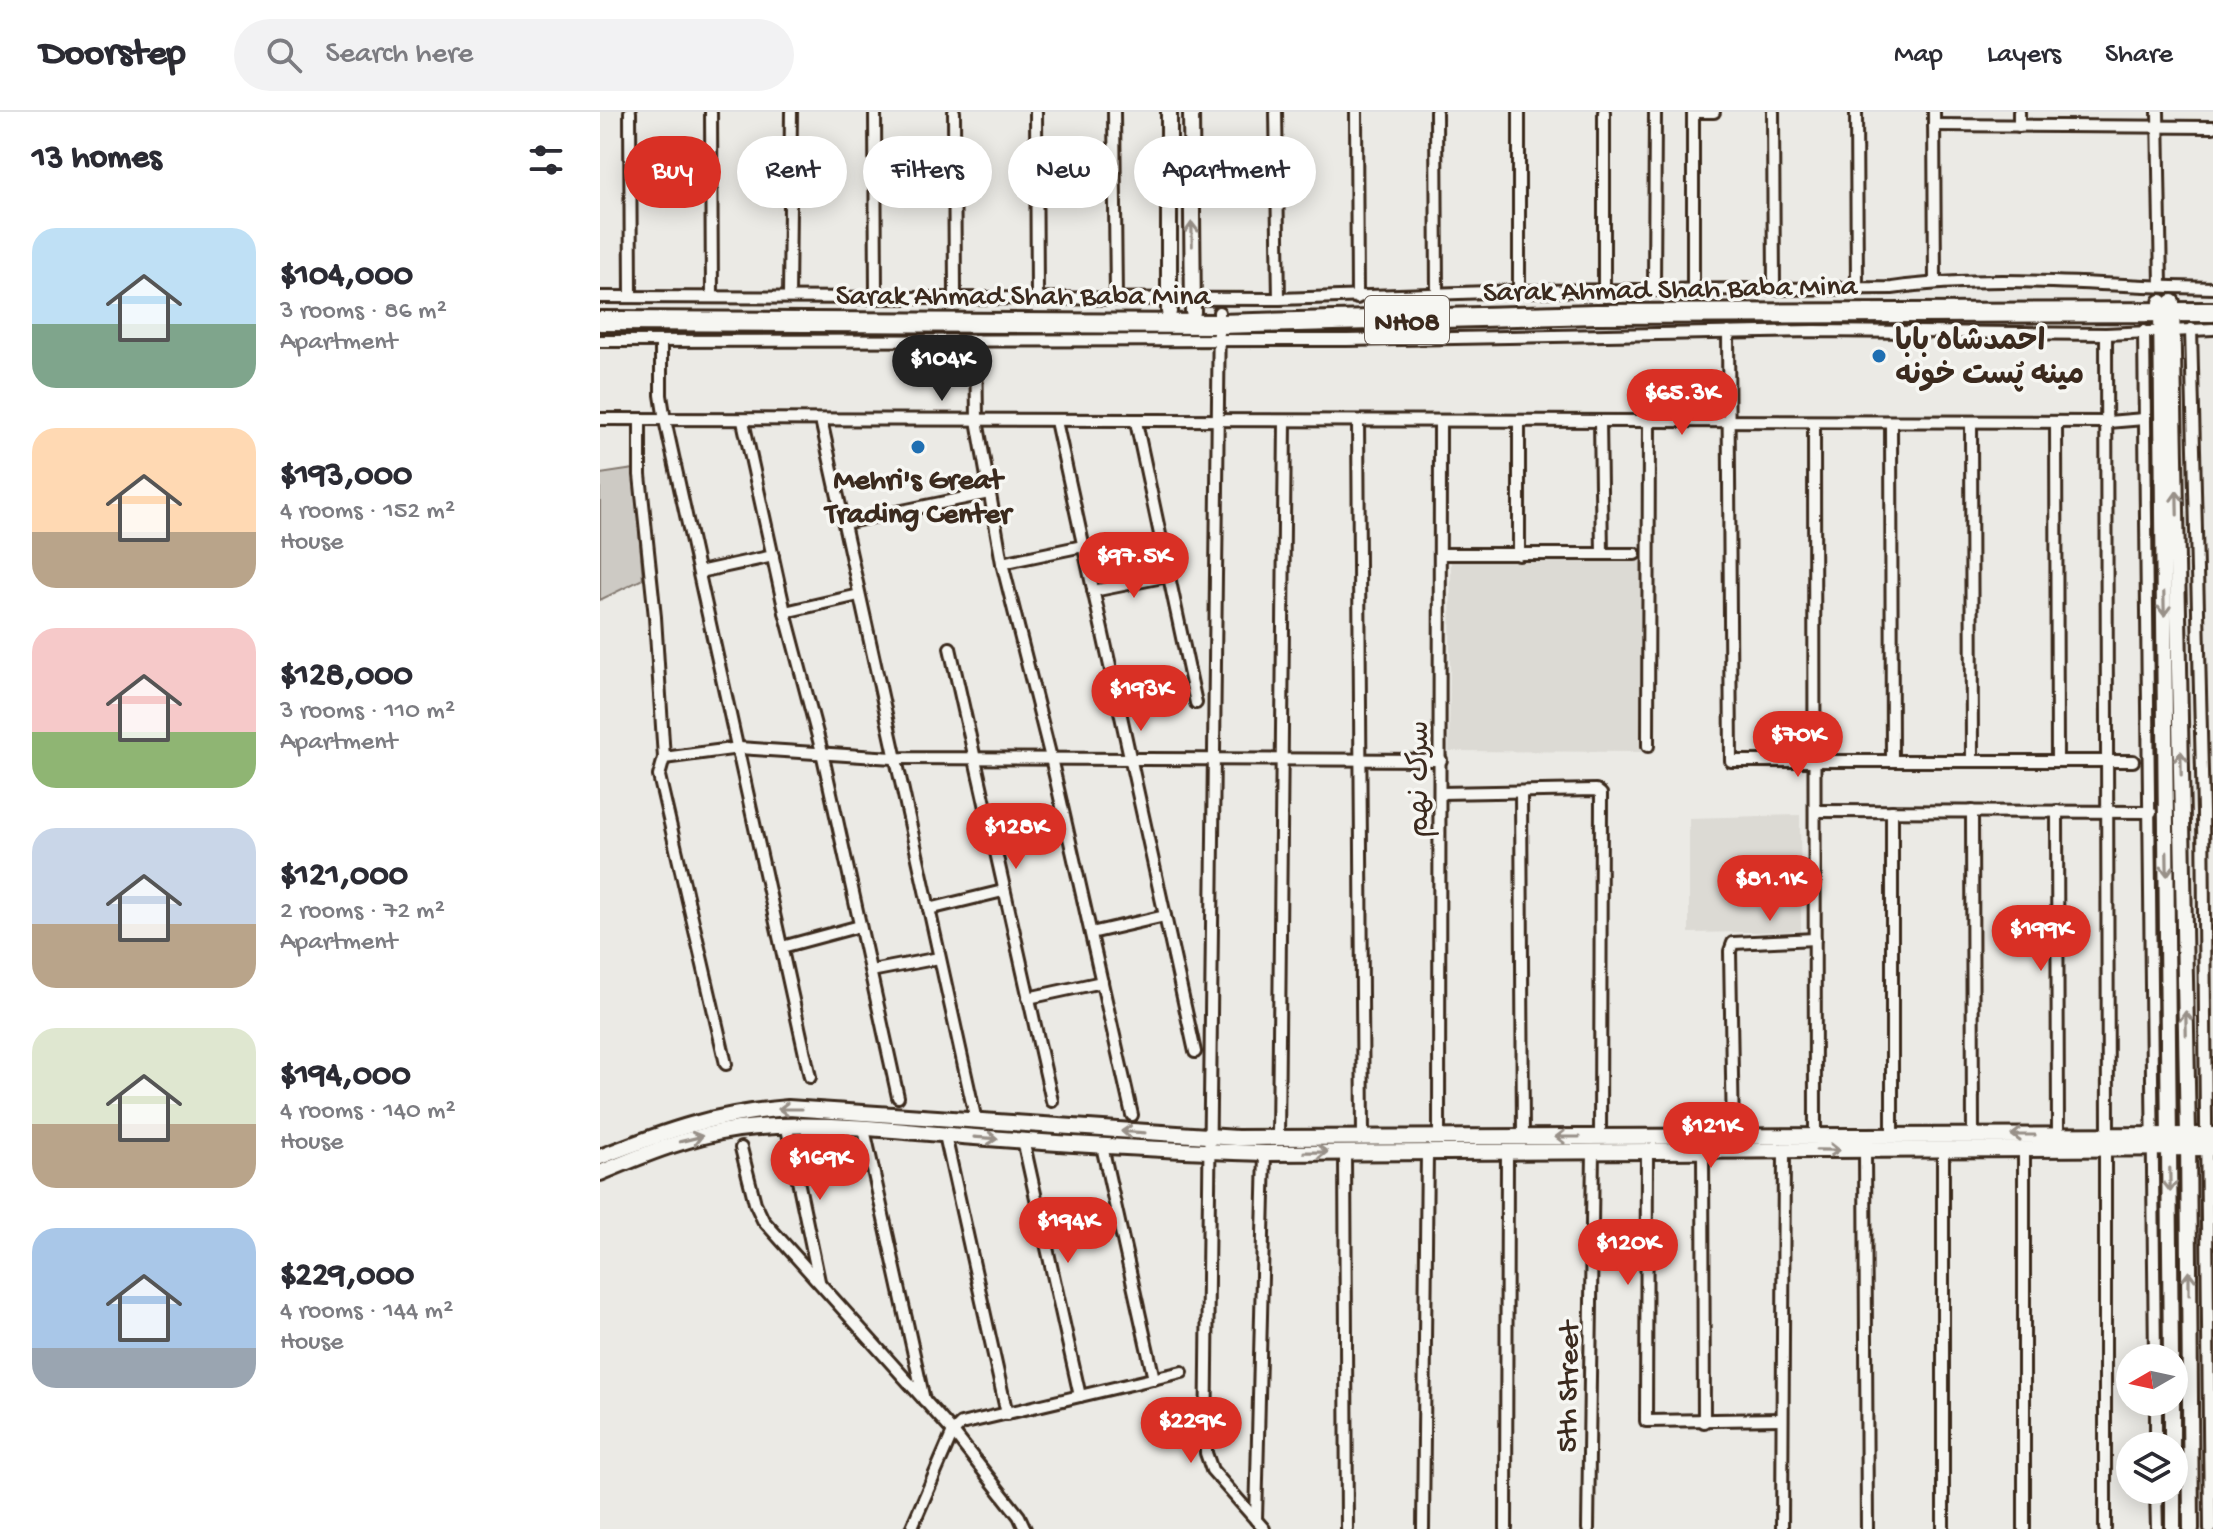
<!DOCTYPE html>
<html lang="en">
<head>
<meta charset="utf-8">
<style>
  body { margin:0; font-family:"Gochi Hand","Playpen Sans Arabic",sans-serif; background:#f2f2f3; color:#2b2b33; height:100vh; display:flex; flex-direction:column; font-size:30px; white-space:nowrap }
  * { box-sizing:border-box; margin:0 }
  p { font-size:26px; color:#7c7c81 }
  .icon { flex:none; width:44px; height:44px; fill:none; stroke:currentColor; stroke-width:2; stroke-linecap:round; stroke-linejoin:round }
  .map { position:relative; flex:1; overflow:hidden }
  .side { display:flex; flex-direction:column; background:#fff; width:600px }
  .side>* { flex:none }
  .top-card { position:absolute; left:24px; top:24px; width:760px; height:72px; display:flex; gap:16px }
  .needle { width:52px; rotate:261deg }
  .tools { position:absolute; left:1516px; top:1232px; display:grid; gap:16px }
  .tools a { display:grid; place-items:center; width:72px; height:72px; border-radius:50%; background:#fff; box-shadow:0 4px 20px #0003; font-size:40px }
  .price { position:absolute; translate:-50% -68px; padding:0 18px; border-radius:28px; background:#d93025; color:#fff; font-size:26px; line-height:52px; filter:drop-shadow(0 2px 4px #0008) }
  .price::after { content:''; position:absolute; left:50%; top:48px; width:24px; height:18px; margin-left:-12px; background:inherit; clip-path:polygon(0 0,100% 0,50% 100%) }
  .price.active { background:#222; color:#fff }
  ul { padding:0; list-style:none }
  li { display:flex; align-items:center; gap:24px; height:200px; padding:0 32px }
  li span { display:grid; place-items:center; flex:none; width:224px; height:160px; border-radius:24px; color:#555 }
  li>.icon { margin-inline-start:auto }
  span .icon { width:96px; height:96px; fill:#fffc; stroke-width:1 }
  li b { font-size:34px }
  h2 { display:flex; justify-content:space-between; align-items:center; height:96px; padding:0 32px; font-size:34px }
  .tag { padding:0 28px; border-radius:36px; background:#fff; box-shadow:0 4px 20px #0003; font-size:28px; line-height:72px }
  .tag.active { background:#d93025; color:#fff }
  header { display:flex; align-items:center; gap:48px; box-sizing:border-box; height:112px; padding:0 40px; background:#fff; border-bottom:2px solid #e1e1e2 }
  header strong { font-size:38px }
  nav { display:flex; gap:44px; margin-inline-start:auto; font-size:28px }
  .search { width:560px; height:72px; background:#f2f2f3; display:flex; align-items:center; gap:20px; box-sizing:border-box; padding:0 28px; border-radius:44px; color:#7c7c81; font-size:30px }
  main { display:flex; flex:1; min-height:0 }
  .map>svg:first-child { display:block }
  .built { fill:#dcdad4 }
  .green { fill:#cdcac4; stroke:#847a71; stroke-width:2 }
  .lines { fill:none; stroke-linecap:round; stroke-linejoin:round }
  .street-casing { stroke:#3b2a1e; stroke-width:16 }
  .secondary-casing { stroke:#3b2a1e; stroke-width:20 }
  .highway-casing { stroke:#3b2a1e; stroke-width:24 }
  .street { stroke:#f6f6f2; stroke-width:10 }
  .secondary { stroke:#f6f6f2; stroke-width:14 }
  .highway { stroke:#f6f6f2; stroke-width:18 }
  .oneway { stroke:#989088 }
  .poi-dot { fill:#1f6fb2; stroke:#f6f6f2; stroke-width:3 }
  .labels { text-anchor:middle; stroke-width:7; stroke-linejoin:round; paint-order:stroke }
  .shield { fill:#f6f6f2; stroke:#73675e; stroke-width:2 }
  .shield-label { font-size:28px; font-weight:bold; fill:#3b2a1e }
  .street-label { font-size:30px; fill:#3b2a1e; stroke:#f6f6f2 }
  .poi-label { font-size:30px; font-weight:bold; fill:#3b2a1e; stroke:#f6f6f2; text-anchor:start }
</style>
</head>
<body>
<header>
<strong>Doorstep</strong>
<div class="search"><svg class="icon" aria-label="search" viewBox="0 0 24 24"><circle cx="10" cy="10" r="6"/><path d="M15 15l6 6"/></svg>Search here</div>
<nav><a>Map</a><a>Layers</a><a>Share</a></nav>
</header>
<main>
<section class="side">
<h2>13 homes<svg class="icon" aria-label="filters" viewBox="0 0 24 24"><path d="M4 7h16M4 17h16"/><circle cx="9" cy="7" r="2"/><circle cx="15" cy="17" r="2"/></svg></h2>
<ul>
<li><span style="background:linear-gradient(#bfe0f5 60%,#7fa58c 0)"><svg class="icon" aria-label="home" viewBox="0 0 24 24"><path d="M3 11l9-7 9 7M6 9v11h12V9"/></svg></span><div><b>$104,000</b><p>3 rooms · 86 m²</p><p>Apartment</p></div></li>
<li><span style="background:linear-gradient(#ffd9b3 65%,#b9a48a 0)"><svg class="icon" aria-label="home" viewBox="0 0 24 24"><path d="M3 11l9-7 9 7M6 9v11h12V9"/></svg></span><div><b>$193,000</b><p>4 rooms · 152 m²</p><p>House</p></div></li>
<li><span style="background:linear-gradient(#f6c9c9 65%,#8fb573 0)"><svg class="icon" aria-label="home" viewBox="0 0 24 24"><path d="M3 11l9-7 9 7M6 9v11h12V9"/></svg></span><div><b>$128,000</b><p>3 rooms · 110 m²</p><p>Apartment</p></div></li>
<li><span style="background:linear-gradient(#c9d6e8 60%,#b9a48a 0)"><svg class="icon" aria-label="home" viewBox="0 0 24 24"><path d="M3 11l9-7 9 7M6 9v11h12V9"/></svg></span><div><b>$121,000</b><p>2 rooms · 72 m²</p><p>Apartment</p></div></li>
<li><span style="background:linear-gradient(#dfe7d0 60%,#b9a48a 0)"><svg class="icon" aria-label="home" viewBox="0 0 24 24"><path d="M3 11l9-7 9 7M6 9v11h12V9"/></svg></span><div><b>$194,000</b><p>4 rooms · 140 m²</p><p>House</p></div></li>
<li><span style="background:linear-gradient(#a9c7e8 75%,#9aa5b1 0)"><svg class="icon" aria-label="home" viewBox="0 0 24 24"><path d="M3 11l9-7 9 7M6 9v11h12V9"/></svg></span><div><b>$229,000</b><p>4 rooms · 144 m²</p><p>House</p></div></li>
</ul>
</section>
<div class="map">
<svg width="1613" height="1417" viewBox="0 0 1613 1417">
  <rect width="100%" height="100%" fill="#ebeae5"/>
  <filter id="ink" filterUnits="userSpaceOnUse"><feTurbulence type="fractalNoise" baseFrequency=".0125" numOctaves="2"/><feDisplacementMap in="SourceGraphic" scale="16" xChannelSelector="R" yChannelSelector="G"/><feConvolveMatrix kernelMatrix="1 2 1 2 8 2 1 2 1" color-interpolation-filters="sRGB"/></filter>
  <g filter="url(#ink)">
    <g class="built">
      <path d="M851,450H1043L1041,640L849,639Z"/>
      <path d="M1200,703L1201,819L1089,821V706Z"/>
    </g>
    <path class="green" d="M34,357L43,467L0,488V362Z"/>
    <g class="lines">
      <defs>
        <g id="street">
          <path d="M30,0L31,185"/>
          <path d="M111,0L112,185"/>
          <path d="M275,0L276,184"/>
          <path d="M354,0L355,185"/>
          <path d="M436,0L437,185"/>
          <path d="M514,0L516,185"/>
          <path d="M676,0L679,187"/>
          <path d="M756,0L757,186"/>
          <path d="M836,0L837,182"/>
          <path d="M919,0V179"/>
          <path d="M1093,0H1114"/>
          <path d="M1173,0L1174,177"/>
          <path d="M1256,0L1257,175"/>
          <path d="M1334,0L1335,170"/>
          <path d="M1419,0V14"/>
          <path d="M1558,0L1561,174"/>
          <path d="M1334,13L1613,15"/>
          <path d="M1093,177V0"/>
          <path d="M1054,178L1055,0"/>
          <path d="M1004,179V0"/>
          <path d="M0,185L679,187L919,179L1292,176C1399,161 1506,175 1613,176"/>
          <path d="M189,185L191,0"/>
          <path d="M619,200L606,1341L612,1358L664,1417"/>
          <path d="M1591,217L1603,700L1610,1417"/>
          <path d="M1544,219L1555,1246"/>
          <path d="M1128,220L1131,649H1533"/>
          <path d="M1506,222L1508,1023"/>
          <path d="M376,228L377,308L402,451L451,646L532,1003"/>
          <path d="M0,229L747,228L1214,219L1506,222L1613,217"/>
          <path d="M61,229V283L65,308L210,965"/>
          <path d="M0,307L1508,310L1544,307"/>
          <path d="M40,308V363L55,505L64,646L59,664L126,952"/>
          <path d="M221,308L376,1009"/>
          <path d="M143,309L185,500L222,640L298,985"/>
          <path d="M456,309L595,940"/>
          <path d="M758,309L763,1025"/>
          <path d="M1000,309L1002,442"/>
          <path d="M536,310L596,591"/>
          <path d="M919,310V443"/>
          <path d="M1214,310L1215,1024"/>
          <path d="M1291,310L1292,648"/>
          <path d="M1371,310L1372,648"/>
          <path d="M1456,310L1457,649"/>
          <path d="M244,411L389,381"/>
          <path d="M841,442H1035"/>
          <path d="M402,451L483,434"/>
          <path d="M99,460L173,444"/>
          <path d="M493,479L568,464"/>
          <path d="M185,500L259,483"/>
          <path d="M350,536L452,989"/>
          <path d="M1048,634L1049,308"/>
          <path d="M64,646L139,636L293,646L841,648"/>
          <path d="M921,680L923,1025"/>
          <path d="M841,681L996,678L1001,682L1000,1025"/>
          <path d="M1215,699L1551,700"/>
          <path d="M1292,699V1024"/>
          <path d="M1372,699L1373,1024"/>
          <path d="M1457,699L1458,1023"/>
          <path d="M329,797L403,779"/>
          <path d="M491,821L565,804"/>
          <path d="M182,835L260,814"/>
          <path d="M271,859L339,846"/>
          <path d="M428,886L502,870"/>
          <path d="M187,1016L219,1169"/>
          <path d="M264,1017L324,1288"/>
          <path d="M345,1023L407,1302"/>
          <path d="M839,1025L840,310"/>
          <path d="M1133,1025L1130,839L1133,831L1215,827"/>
          <path d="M678,1026L685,310"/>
          <path d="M423,1028L480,1284"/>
          <path d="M502,1034L554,1267"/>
          <path d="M141,1036L155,1091L163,1108L353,1320L419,1404L425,1417"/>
          <path d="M1103,1036L1104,1310"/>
          <path d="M1265,1038L1267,1417"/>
          <path d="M1343,1038V1417"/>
          <path d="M1047,1039L1046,1309L1182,1307"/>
          <path d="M745,1040L747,1417"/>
          <path d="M1556,1290V1334"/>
          <path d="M1556,1378L1557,1417"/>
          <path d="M656,1408L665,1041"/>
          <path d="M311,1417L353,1320L361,1312L582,1260"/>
          <path d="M823,1417L827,1040"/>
          <path d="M906,1417L907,1038"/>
          <path d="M988,1417L993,1038"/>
          <path d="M1182,1417L1184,1037"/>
          <path d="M1424,1417V1039"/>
          <path d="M1505,1417V1039"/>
        </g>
        <g id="secondary">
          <path d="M569,0V200"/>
          <path d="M591,0L593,200"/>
          <path d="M1561,190L1571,1246"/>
          <path d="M1572,190L1588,1023L1591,1417"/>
          <path d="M0,1045C69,1018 113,1002 188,996L637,1026L1613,1023"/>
          <path d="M0,1061C45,1042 89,1024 138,1017C211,1008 289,1018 362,1024C463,1032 564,1038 665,1041L1613,1036"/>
          <path d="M1572,1290V1334"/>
          <path d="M1573,1378V1417"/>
        </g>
        <path id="highway" d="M0,209L619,212L996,202L1613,200"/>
      </defs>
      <use href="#street" class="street-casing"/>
      <use href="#secondary" class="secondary-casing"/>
      <use href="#highway" class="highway-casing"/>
      <use href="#street" class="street"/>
      <use href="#secondary" class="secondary"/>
      <use href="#highway" class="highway"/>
    </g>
    <defs><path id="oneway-shaft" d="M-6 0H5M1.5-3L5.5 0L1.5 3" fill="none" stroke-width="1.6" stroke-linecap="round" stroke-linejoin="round" transform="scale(2)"/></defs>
    <g class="oneway">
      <use href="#oneway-shaft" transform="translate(592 122) rotate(-91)"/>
      <use href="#oneway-shaft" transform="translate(1577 391) rotate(-91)"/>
      <use href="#oneway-shaft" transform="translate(1564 492) rotate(89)"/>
      <use href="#oneway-shaft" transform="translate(1581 651) rotate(-91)"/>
      <use href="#oneway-shaft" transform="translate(1567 752) rotate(89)"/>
      <use href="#oneway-shaft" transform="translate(1586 911) rotate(-91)"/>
      <use href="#oneway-shaft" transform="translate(190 997) rotate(-180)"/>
      <use href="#oneway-shaft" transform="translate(533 1020) rotate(-176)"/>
      <use href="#oneway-shaft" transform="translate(1423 1023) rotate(180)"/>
      <use href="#oneway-shaft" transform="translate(967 1025) rotate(180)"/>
      <use href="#oneway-shaft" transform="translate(386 1026) rotate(4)"/>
      <use href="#oneway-shaft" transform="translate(91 1027) rotate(-14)"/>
      <use href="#oneway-shaft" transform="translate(1228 1038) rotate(1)"/>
      <use href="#oneway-shaft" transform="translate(716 1040) rotate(-1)"/>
      <use href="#oneway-shaft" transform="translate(1570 1068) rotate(89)"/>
      <use href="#oneway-shaft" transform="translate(1589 1171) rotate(-90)"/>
    </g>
  </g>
  <g class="poi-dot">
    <circle cx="1279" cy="244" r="8"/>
    <circle cx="318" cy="335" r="8"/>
  </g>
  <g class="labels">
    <rect class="shield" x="765" y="184" width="84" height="48" rx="6"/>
    <g class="shield-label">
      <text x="807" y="218">NH08</text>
    </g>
    <g class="street-label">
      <text transform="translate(1070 175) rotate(-1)" y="10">Sarak Ahmad Shah Baba Mina</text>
      <text x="423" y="192">Sarak Ahmad Shah Baba Mina</text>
      <text transform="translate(817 667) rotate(-90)" y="10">سرک نهم</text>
      <text transform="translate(966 1275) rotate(-89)" y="10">5th Street</text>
    </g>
    <g class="poi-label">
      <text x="1295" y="237">احمدشاه بابا<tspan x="1295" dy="34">مینه پُست خونه</tspan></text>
      <text x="318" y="376" text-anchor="middle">Mehri's Great<tspan x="318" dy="34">Trading Center</tspan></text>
    </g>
  </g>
</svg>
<div class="tools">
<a><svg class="needle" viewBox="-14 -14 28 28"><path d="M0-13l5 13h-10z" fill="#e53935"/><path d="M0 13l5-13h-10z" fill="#7c7c81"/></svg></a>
<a><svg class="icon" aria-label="layers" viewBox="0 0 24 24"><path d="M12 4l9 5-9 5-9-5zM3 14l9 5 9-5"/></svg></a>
</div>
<b class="price active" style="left:342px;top:291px">$104K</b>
<b class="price" style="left:1082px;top:325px">$65.3K</b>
<b class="price" style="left:534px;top:488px">$97.5K</b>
<b class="price" style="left:541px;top:621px">$193K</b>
<b class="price" style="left:1198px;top:667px">$70K</b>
<b class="price" style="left:416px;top:759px">$128K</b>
<b class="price" style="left:1170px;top:811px">$81.1K</b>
<b class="price" style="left:1441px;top:861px">$199K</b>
<b class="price" style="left:1111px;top:1058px">$121K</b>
<b class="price" style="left:220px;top:1090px">$169K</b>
<b class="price" style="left:468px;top:1153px">$194K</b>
<b class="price" style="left:1028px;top:1175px">$120K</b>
<b class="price" style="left:591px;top:1353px">$229K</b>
<div class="top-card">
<a class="tag active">Buy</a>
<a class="tag">Rent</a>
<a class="tag">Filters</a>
<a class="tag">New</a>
<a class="tag">Apartment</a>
</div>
</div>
</main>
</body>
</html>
